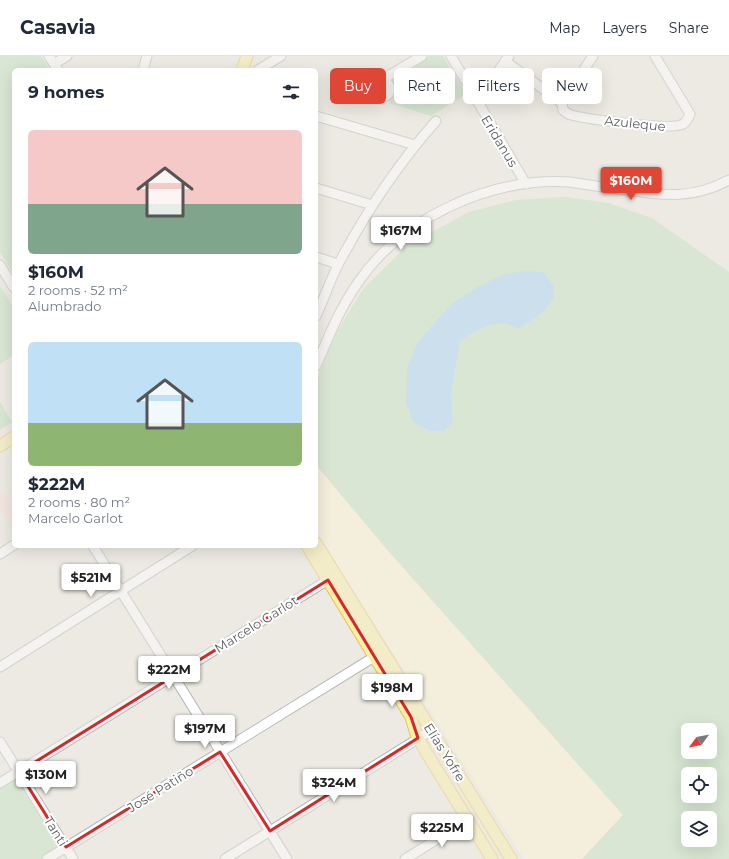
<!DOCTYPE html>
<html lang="en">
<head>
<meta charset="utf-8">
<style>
  body { margin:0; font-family:Montserrat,sans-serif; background:#f6f6f7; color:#1f2937; height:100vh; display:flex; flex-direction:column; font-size:15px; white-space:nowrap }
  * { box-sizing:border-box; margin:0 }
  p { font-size:13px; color:#747a83 }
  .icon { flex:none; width:22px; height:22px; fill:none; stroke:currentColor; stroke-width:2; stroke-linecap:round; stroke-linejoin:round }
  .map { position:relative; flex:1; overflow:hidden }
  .side { position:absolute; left:12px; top:12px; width:306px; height:480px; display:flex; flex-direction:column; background:#fff; border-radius:6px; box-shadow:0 4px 16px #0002 }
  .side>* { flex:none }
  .guide { position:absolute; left:330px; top:12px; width:339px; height:36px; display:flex; gap:8px }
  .needle { width:26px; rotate:238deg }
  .buttons { position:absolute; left:681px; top:667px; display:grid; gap:8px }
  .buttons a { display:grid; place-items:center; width:36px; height:36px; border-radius:6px; background:#fff; box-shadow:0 4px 16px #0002; font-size:20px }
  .price { position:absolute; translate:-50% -34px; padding:0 9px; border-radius:4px; background:#fff; color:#222; font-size:13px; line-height:26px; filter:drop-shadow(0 1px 2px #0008) }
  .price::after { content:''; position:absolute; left:50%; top:24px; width:12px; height:9px; margin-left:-6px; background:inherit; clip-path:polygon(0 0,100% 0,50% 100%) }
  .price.active { background:#df4636; color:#fff }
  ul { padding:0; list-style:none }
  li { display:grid; align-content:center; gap:8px; height:212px; padding:0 16px }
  li span { display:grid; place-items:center; height:124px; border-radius:6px; color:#555 }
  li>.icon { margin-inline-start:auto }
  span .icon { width:72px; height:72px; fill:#fffc; stroke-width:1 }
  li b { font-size:17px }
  h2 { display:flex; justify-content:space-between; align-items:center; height:48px; padding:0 16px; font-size:17px }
  .tag { padding:0 14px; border-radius:6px; background:#fff; box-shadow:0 4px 16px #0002; font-size:14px; line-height:36px }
  .tag.active { background:#df4636; color:#fff }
  header { display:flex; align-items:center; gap:24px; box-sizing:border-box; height:56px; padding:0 20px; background:#fff; border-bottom:1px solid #e0e1e3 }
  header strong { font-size:19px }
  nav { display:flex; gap:22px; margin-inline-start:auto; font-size:14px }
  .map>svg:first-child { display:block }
  .commercial { fill:#fcf4d8 }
  .medical { fill:#f9e1de }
  .green { fill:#c0e3c0; fill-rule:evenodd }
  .water { fill:#a5d3fa }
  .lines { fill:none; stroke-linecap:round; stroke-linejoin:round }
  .minor-casing { stroke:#b5b8bc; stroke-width:11 }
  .major-casing { stroke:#e9c55f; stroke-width:13 }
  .minor { stroke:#fff; stroke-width:9 }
  .major { stroke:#faefa9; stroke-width:11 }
  .marked { fill:none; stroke:#d62828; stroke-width:3; stroke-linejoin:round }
  .labels { text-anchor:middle; stroke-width:4; stroke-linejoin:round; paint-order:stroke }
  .street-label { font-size:13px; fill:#5a5e62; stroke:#fff }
</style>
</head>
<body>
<header>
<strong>Casavia</strong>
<nav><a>Map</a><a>Layers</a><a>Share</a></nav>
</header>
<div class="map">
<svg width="729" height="803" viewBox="0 0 729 803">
  <rect width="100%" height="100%" fill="#eceae2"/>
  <path class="commercial" d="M316,409L390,497L623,759L582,803H524L316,476Z"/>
  <path class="medical" d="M0,431L14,453V474L0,452Z"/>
  <g class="green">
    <path d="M0,0H41L50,14H14V219L0,196Z"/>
    <path d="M430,0H443L466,38L431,60L389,47L393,36L391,25L393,21Z"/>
    <path d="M566,141L608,147L652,162L729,216V803H582L623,759L390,497L316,409V325L335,279L363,233L408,189L469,156L516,144ZM688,674H710V696H688ZM688,718H710V740H688ZM688,762H710V784H688Z"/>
    <path d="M0,230L14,252V299L0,308Z"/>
    <path d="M0,346L12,366L0,374Z"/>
    <path d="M19,716L66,791L47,803H0V727Z"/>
  </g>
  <path class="water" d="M523,215L543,216L553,228L554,241L542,257L518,273C498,260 478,273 460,285L451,339L453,366L444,375H429L412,365L406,346L407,313L416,289L433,268L453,247L479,230L502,219Z"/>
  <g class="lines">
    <defs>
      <g id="minor">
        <path d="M49,0L58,14"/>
        <path d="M451,0L526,128"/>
        <path d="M505,5L562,47L563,54C566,56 568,58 571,59C587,63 672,75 683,68C687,66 688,62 690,58L655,0"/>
        <path d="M54,8L67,0"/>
        <path d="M143,14L147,0"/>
        <path d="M258,14L281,0"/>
        <circle cx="382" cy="33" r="8"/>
        <path d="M385,26L388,20L422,0"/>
        <path d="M477,45L509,0"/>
        <path d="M562,47L593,0"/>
        <path d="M316,60L415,89"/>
        <path d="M316,132L372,149"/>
        <path d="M316,201L338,208"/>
        <path d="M0,209L14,232"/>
        <path d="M316,260C324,243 330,224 339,207C366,156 398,108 436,65"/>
        <path d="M316,310C328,282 339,254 357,228C401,162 490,121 570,126C589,129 608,132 628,134C666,140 693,143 729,124"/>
        <path d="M93,490L287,803"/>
        <path d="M0,498L14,489"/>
        <path d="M0,611L192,490"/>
        <path d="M0,686L73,803"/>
        <path d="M0,727L328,524"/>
        <path d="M47,803L374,601"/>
        <path d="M225,803L432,674"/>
        <path d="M405,803L468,764"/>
      </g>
      <g id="major">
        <path d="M242,14L247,0"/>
        <path d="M0,390L14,381"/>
        <path d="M316,487L511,803"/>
        <path d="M307,490L411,661L416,678L426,696L492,803"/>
      </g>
    </defs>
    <use href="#minor" class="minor-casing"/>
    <use href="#major" class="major-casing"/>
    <use href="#minor" class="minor"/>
    <use href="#major" class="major"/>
  </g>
  <path d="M0 0H729V803H0ZM328,524L411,661L418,682L270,775L220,696L66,791L19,716Z" fill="#eceae2" fill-opacity=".55" fill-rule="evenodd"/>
  <path class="marked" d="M328,524L411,661L418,682L270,775L220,696L66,791L19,716Z"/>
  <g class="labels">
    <g class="street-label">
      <text transform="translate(635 67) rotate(6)" y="5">Azuleque</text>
      <text transform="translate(500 85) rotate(59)" y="5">Eridanus</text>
      <text transform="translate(256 568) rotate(-32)" y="5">Marcelo Garlot</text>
      <text transform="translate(445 696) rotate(58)" y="5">Elías Yofre</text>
      <text transform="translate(160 733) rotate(-32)" y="5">José Patiño</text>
      <text transform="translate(56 775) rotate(58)" y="5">Tanti</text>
    </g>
  </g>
</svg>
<div class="buttons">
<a><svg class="needle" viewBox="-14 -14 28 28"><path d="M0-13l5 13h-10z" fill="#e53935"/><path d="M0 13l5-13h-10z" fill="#747a83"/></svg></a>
<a><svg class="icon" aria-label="locate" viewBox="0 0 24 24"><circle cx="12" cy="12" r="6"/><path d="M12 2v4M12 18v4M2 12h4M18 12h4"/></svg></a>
<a><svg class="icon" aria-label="layers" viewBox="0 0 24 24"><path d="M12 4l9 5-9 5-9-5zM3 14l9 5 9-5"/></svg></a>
</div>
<b class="price active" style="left:631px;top:145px">$160M</b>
<b class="price" style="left:401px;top:195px">$167M</b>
<b class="price" style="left:91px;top:542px">$521M</b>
<b class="price" style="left:169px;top:634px">$222M</b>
<b class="price" style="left:392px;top:652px">$198M</b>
<b class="price" style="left:205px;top:693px">$197M</b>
<b class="price" style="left:46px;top:739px">$130M</b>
<b class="price" style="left:334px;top:747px">$324M</b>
<b class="price" style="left:442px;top:792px">$225M</b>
<div class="guide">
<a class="tag active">Buy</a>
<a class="tag">Rent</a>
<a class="tag">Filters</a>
<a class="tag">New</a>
</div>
<section class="side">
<h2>9 homes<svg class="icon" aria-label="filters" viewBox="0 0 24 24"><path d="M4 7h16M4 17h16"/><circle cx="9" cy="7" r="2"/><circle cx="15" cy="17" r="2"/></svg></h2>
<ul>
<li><span style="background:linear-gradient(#f6c9c9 60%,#7fa58c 0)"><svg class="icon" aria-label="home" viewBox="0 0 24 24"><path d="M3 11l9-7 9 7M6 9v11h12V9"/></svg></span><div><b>$160M</b><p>2 rooms · 52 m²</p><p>Alumbrado</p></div></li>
<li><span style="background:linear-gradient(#bfe0f5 65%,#8fb573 0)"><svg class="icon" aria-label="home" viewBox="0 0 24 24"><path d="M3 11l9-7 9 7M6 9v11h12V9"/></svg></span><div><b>$222M</b><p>2 rooms · 80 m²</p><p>Marcelo Garlot</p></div></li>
</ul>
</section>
</div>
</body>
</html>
